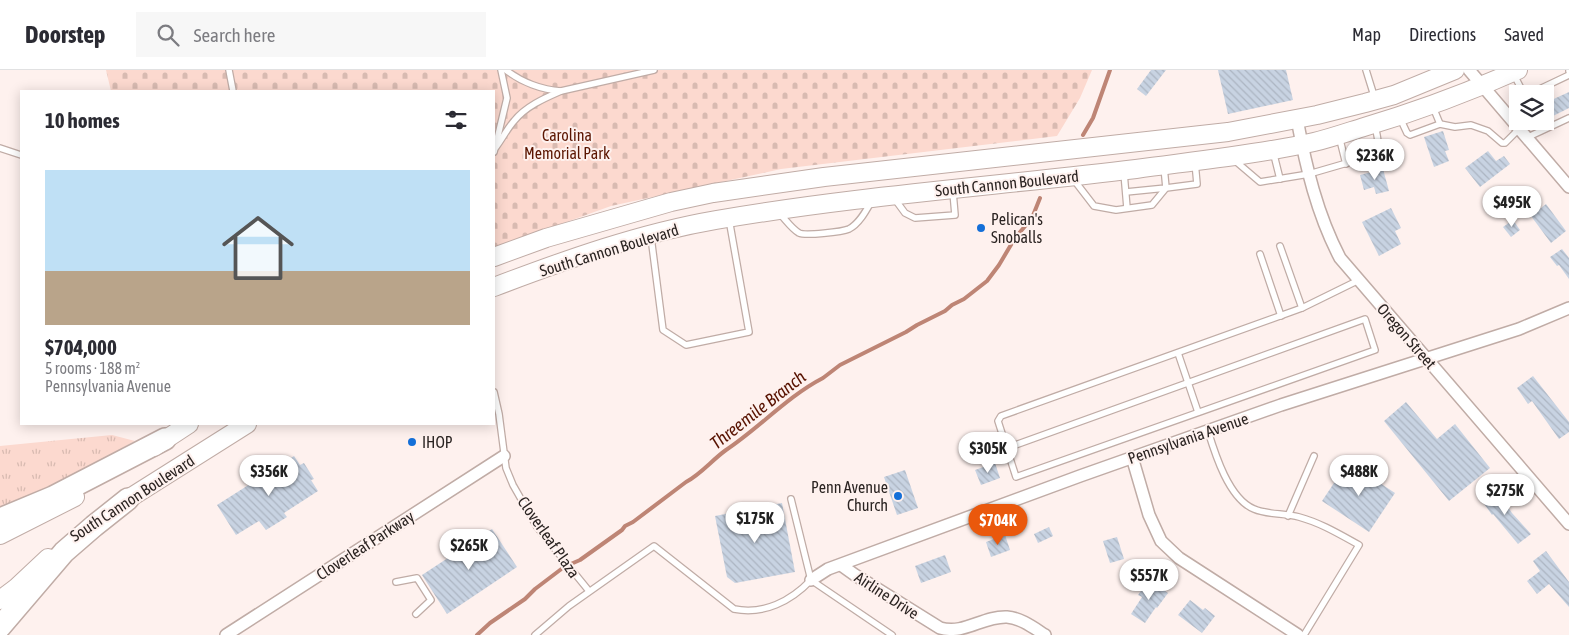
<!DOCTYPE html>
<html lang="en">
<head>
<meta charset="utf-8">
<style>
  body { margin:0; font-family:"Asap Condensed",sans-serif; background:#f7f7f7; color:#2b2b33; height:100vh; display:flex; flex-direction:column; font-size:19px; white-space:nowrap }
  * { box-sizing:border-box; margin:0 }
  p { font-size:16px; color:#7c7c81 }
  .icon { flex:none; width:28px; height:28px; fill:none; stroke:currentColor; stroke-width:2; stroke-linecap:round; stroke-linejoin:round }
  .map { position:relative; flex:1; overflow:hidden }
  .drawer { position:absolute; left:20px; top:20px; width:475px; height:335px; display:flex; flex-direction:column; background:#fff; border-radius:0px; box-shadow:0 2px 12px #0003 }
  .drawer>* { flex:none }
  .buttons { position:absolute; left:1509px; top:15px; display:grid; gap:10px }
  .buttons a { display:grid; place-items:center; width:45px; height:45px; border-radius:0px; background:#fff; box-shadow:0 2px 12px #0003; font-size:25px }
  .price { position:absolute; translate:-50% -42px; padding:0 11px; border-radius:18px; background:#fff; color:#222; font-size:16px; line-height:32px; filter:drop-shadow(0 1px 2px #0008) }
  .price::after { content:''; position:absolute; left:50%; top:30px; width:15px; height:11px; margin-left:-8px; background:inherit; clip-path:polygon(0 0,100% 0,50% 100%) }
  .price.selected { background:#ea580c; color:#fff }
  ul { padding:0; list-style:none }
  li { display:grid; align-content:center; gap:10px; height:265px; padding:0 25px }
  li+li { border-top:1px solid #e1e1e2 }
  li span { display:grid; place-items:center; height:155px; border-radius:0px; color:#555 }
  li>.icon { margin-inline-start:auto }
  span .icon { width:90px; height:90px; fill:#fffc; stroke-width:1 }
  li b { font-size:21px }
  h2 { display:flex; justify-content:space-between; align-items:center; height:60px; padding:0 25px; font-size:21px }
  header { display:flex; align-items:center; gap:30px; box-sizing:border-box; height:70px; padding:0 25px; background:#fff; border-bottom:1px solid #e1e1e2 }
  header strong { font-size:24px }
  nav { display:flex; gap:28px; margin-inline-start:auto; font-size:18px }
  .search { width:350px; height:45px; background:#f7f7f7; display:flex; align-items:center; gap:12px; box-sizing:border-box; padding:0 18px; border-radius:0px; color:#7c7c81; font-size:19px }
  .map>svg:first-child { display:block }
  .grass { fill:url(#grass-tufts) }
  .cemetery { fill:url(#cemetery-stones) }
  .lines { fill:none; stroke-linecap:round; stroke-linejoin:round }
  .stream { stroke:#be8575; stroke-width:4 }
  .building { fill:url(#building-back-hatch) }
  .lane-casing { stroke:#c0aca6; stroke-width:8 }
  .street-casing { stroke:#c0aca6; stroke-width:14 }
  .primary-casing { stroke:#c0aca6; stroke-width:20 }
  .highway-casing { stroke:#c0aca6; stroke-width:24 }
  .lane { stroke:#fff; stroke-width:5.5 }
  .street { stroke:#fff; stroke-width:11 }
  .primary { stroke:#fff; stroke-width:18 }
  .highway { stroke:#fff; stroke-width:21 }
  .poi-dot { fill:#146fd8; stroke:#fef1ee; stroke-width:2 }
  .labels { text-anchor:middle; stroke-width:4; stroke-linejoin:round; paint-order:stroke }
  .park-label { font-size:16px; fill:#5b1501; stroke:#fef1ee }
  .street-label { font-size:16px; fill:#2b2422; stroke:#fef1ee }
  .poi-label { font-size:16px; fill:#2b2422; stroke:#fef1ee; text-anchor:start }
  .water-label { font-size:18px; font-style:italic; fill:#581200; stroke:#fef1ee }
</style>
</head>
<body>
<header>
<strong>Doorstep</strong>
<div class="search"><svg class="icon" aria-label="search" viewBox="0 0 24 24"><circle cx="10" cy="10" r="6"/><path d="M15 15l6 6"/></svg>Search here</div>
<nav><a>Map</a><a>Directions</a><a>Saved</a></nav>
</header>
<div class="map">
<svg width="1569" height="565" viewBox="0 0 1569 565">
  <defs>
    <pattern id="grass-tufts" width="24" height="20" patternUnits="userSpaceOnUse" patternTransform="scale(1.25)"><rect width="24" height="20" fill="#fcd9cf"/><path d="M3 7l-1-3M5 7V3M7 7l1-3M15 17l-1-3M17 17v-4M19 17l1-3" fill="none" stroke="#d8bab1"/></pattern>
    <pattern id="cemetery-stones" width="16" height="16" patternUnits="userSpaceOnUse" patternTransform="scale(1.25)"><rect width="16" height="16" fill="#fcd9cf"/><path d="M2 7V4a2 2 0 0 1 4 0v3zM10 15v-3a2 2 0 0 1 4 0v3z" fill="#d8bab1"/></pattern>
    <pattern id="building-back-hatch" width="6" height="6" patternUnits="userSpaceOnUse" patternTransform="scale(1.25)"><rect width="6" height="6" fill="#c8d3e2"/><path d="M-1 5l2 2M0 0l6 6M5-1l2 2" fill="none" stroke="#acb5c2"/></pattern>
  </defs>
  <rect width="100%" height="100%" fill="#fef1ee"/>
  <path class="grass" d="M112,365L135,371L0,445V376Z"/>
  <path class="cemetery" d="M106,0H1092L1080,28L1057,66L781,99L611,136L494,178V21H111Z"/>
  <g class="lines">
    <g class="stream">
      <path d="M1083,65L1093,48L1110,0"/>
      <path d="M477,565L490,553L525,529L535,519L564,497L580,490L622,460L625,456L633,452L686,412C701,404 712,390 726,380C758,359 788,326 823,308L840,295L906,262L917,255L945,241L952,235L964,229L987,211L999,195L1015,168L1032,148L1040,128"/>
    </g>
  </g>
  <g class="building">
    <path d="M1151,0H1166L1146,26L1137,19Z"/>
    <path d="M1218,0H1286L1293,30L1228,44Z"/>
    <path d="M1569,22V38L1545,50V33Z"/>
    <path d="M1443,61L1449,80L1445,81L1449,91L1434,97L1424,67Z"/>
    <path d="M1488,81L1496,91L1504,86L1510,94L1480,117L1465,98Z"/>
    <path d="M1383,99L1389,121L1376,124L1374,117L1364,120L1360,105Z"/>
    <path d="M1546,134L1566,161L1551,173L1531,146Z"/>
    <path d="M1391,138L1401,158L1395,161L1401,174L1379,186L1362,152Z"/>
    <path d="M1513,150L1520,160L1511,167L1503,157Z"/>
    <path d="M1562,179L1569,188V209L1559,195L1557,196L1550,187Z"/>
    <path d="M1533,306L1569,352V362L1559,369L1532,331L1528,334L1517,318Z"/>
    <path d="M1406,332L1437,369L1455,354L1490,398L1449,431L1384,351Z"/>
    <path d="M294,386L300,395L304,393L314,409L311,410L318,421L284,443L287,447L266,460L259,451L236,465L217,435Z"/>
    <path d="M1348,392L1395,423L1369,462L1322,431Z"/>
    <path d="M995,393L1000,408L981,415L975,400Z"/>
    <path d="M905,400L918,438L897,445L884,407Z"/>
    <path d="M1494,417L1512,443L1531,464L1518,474L1493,444L1492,445L1480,428Z"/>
    <path d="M782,433L795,502L735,513L727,507L715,446Z"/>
    <path d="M1049,457L1053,466L1038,473L1034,464Z"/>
    <path d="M492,459L517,497L447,544L422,505Z"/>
    <path d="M1005,465L1010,480L991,487L986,472Z"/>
    <path d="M1117,467L1124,489L1110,493L1103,471Z"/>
    <path d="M1546,481L1569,512V537L1549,514L1537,524L1527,511L1540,501L1533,491Z"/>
    <path d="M945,485L951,502L921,513L915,496Z"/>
    <path d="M1149,510L1168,523L1157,538L1156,537L1145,553L1131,544L1142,527L1138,525Z"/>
    <path d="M1190,530L1203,540L1205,538L1215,546L1202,563L1178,545Z"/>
  </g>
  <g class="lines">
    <defs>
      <g id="lane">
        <path d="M229,0L233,21"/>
        <path d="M1366,0L1375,29"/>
        <path d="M1569,0V1"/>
        <path d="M1513,3L1524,24"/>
        <path d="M561,21L654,0"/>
        <path d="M1529,24L1569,5"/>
        <path d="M1507,45L1518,40"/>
        <path d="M1400,48L1407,63L1410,65L1440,54L1433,37"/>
        <path d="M1440,54L1455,57L1471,55L1488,61L1502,73H1505L1519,59"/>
        <path d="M1339,66L1346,94"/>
        <path d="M1526,68L1569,48"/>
        <path d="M496,77C502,69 507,59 514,51C526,36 545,28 561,21C542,20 521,12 506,0"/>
        <path d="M0,78L21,85"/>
        <path d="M1273,81L1280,109"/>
        <path d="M494,82L507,28L501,0"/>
        <path d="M1233,89L1260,112L1309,104L1371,86C1381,75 1378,70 1375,56"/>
        <path d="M1124,103L1127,138"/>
        <path d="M1074,110L1094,136L1116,140L1152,135L1166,118L1197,114L1195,92"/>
        <path d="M1126,122L1166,118L1164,97"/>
        <path d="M894,128L905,143L915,148L955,145L953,122"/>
        <path d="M780,144C786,150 791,158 799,163C805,166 842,162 849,159C859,154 866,141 871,132"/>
        <path d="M651,167L663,260L686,275L749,262L729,149"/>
        <path d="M1280,176L1302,238"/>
        <path d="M1260,184L1281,246"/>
        <path d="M1178,283L1198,342"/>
        <path d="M494,322L499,344L506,398L513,415L537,457L589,521"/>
        <path d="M1208,361C1215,384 1229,429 1254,439C1268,445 1284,443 1299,447C1321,453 1339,464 1359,475L1304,565"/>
        <path d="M1007,378L1365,249L1375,280L1016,407L998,351L1001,346L1302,238L1359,210"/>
        <path d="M791,429L811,510"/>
        <path d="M1288,446L1314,386"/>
        <path d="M811,510L892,565"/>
        <path d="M396,512L417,508L431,530L416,544"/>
        <path d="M535,565L569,536L654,476L734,539C764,545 791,531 811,510"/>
      </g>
      <g id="street">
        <path d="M1469,0L1569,117"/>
        <path d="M1297,49C1306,97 1317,144 1340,188L1569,454"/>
        <path d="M1132,387L1149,445L1161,471L1179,488L1298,565"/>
        <path d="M841,495L855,505L940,558C965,565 982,546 1007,547C1021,548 1034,558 1045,565"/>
        <path d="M811,510L828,499L1080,406L1281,335L1519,259L1569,238"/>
        <path d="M226,565L504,386"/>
      </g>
      <g id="primary">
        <path d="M494,187L546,168L671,132L713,123L824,107L1228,62L1317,45L1365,33L1394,25L1455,0"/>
        <path d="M494,217C565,190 640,163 716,150C855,126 996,116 1136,99C1195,91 1255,85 1314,72C1331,68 1348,62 1364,57C1418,41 1467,23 1518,0"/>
        <path d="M154,377L189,354"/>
        <path d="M117,436L247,354"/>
        <path d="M0,465L75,427"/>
        <path d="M0,530L16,518L48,488"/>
      </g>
      <g id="highway">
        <path d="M0,449L53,427L165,369"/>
        <path d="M0,557L64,482L94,456L128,429"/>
      </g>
    </defs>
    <use href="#lane" class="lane-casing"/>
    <use href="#street" class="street-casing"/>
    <use href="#primary" class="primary-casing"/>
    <use href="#highway" class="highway-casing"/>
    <use href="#lane" class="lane"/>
    <use href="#street" class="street"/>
    <use href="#primary" class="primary"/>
    <use href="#highway" class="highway"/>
  </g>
  <g class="poi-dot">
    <circle cx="981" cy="158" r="5"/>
    <circle cx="412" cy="372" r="5"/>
    <circle cx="898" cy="426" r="5"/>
  </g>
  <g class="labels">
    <g class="park-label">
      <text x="567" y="71">Carolina<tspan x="567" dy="18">Memorial Park</tspan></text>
    </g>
    <g class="street-label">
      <text transform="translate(1007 113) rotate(-6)" y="6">South Cannon Boulevard</text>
      <text transform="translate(609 180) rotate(-17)" y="6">South Cannon Boulevard</text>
      <text transform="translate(1407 266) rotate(49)" y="6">Oregon Street</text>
      <text transform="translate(1188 368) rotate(-19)" y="6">Pennsylvania Avenue</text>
      <text transform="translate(132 428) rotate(-33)" y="6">South Cannon Boulevard</text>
      <text transform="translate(549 467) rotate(55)" y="6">Cloverleaf Plaza</text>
      <text transform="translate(365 475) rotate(-33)" y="6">Cloverleaf Parkway</text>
      <text transform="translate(887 525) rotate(33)" y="6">Airline Drive</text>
    </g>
    <g class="poi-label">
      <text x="991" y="155">Pelican's<tspan x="991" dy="18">Snoballs</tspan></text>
      <text x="422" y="378">IHOP</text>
      <text x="888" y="423" text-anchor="end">Penn Avenue<tspan x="888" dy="18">Church</tspan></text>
    </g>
    <g class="water-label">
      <text transform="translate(758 340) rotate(-38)" y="6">Threemile Branch</text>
    </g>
  </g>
</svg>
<div class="buttons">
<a><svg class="icon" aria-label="layers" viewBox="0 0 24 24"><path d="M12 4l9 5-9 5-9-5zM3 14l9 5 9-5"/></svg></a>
</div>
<b class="price" style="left:1375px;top:111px">$236K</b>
<b class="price" style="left:1512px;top:158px">$495K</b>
<b class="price" style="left:988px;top:404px">$305K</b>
<b class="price" style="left:269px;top:427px">$356K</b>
<b class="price" style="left:1359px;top:427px">$488K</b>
<b class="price" style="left:1505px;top:446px">$275K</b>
<b class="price" style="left:755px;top:474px">$175K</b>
<b class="price selected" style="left:998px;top:476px">$704K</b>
<b class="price" style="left:469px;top:501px">$265K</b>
<b class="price" style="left:1149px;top:531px">$557K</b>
<section class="drawer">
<h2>10 homes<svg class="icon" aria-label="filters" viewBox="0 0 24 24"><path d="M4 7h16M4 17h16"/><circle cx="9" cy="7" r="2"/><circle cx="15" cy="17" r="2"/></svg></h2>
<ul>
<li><span style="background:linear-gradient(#bfe0f5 65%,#b9a48a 0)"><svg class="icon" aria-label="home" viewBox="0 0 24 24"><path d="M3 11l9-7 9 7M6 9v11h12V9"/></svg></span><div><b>$704,000</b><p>5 rooms · 188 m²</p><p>Pennsylvania Avenue</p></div></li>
</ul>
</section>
</div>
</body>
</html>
